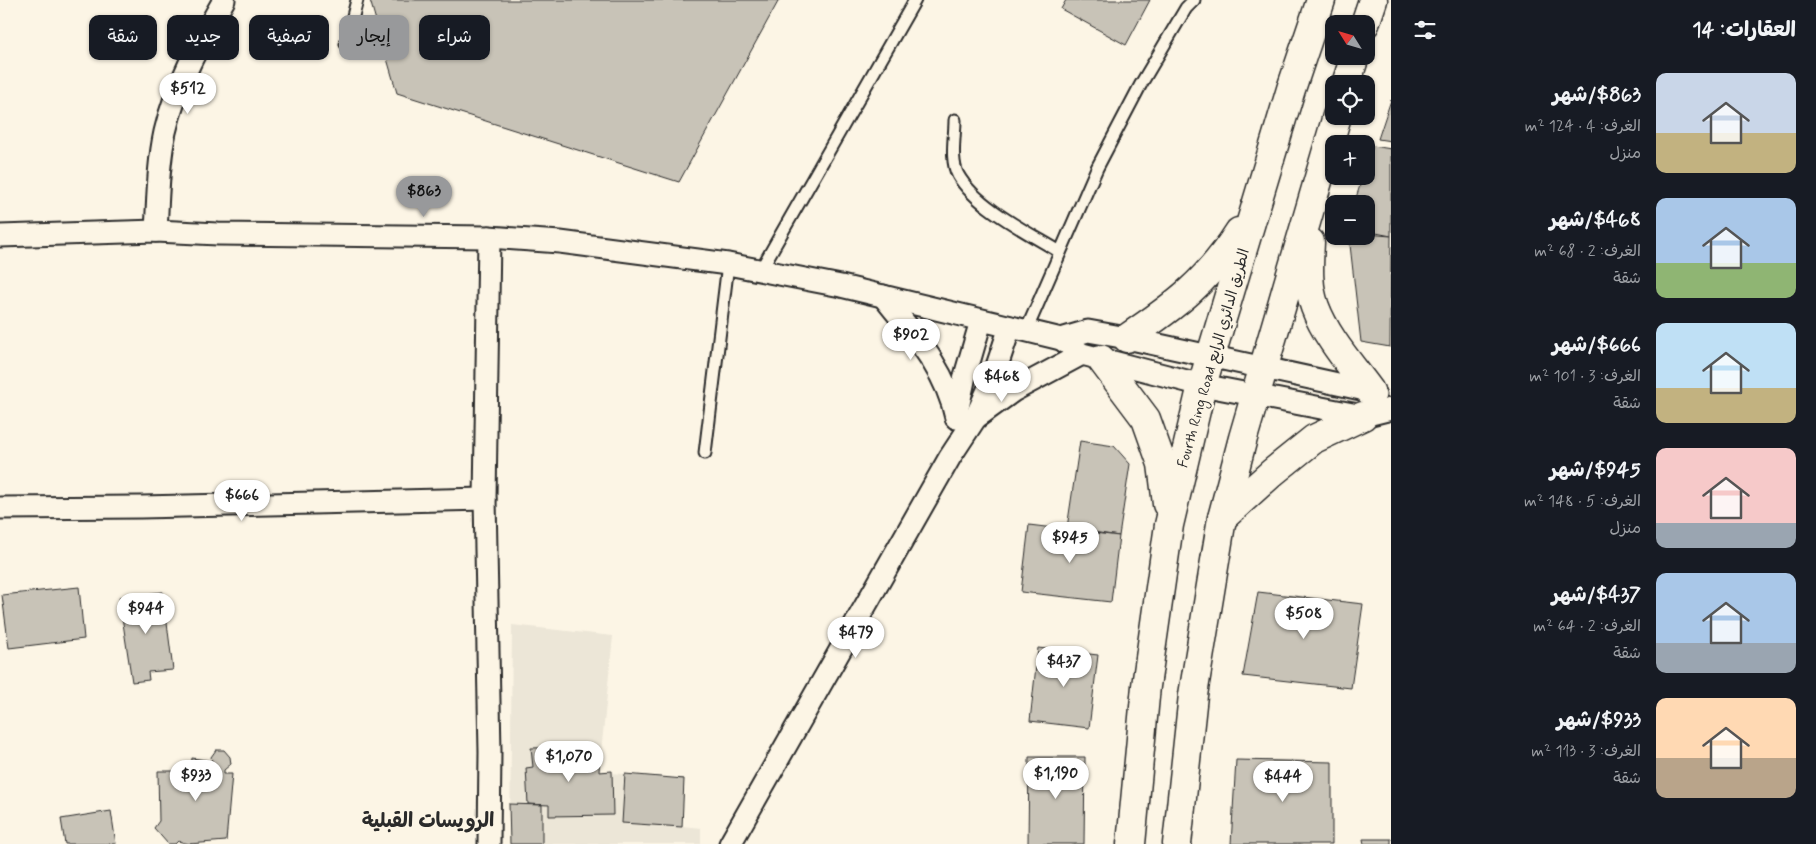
<!DOCTYPE html>
<html lang="ar">
<head>
<meta charset="utf-8">
<style>
  body { margin:0; font-family:Mynerve,"Playpen Sans Arabic",sans-serif; background:#20242c; color:#f1f3f6; direction:rtl; height:100vh; display:flex; flex-direction:column; font-size:19px; white-space:nowrap }
  * { box-sizing:border-box; margin:0 }
  p { font-size:16px; color:#9ea1a6 }
  .icon { flex:none; width:28px; height:28px; fill:none; stroke:currentColor; stroke-width:2; stroke-linecap:round; stroke-linejoin:round }
  .map { position:relative; flex:1; overflow:hidden; direction:ltr }
  .panel { display:flex; flex-direction:column; background:#171b24; width:425px }
  .panel>* { flex:none }
  .guide { position:absolute; left:15px; top:15px; width:475px; height:45px; direction:rtl; display:flex; gap:10px }
  .needle { width:32px; rotate:307deg }
  .fabs { position:absolute; left:1325px; top:15px; display:grid; gap:10px }
  .fabs a { display:grid; place-items:center; width:50px; height:50px; border-radius:10px; background:#171b24; box-shadow:0 1px 4px #0004; font-size:25px }
  .price { position:absolute; translate:-50% -42px; padding:0 11px; border-radius:18px; background:#fff; color:#222; font-size:16px; line-height:32px; filter:drop-shadow(0 1px 2px #0008) }
  .price::after { content:''; position:absolute; left:50%; top:30px; width:15px; height:11px; margin-left:-8px; background:inherit; clip-path:polygon(0 0,100% 0,50% 100%) }
  .price.current { background:#98999b; color:#111 }
  ul { padding:0; list-style:none }
  li { display:flex; align-items:center; gap:15px; height:125px; padding:0 20px }
  li span { display:grid; place-items:center; flex:none; width:140px; height:100px; border-radius:10px; color:#555 }
  li>.icon { margin-inline-start:auto }
  span .icon { width:60px; height:60px; fill:#fffc; stroke-width:1 }
  li b { font-size:21px }
  h2 { display:flex; justify-content:space-between; align-items:center; height:60px; padding:0 20px; font-size:21px }
  .pill { padding:0 18px; border-radius:10px; background:#171b24; box-shadow:0 1px 4px #0004; font-size:18px; line-height:45px }
  .pill.current { background:#98999b; color:#111 }
  main { display:flex; flex:1; min-height:0 }
  .map>svg:first-child { display:block }
  .built { fill:#ece6d7 }
  .building { fill:#c8c3b7; stroke:#2b2b2b }
  .lines { fill:none; stroke-linecap:round; stroke-linejoin:round }
  .lane-casing { stroke:#2b2b2b; stroke-width:15 }
  .street-casing { stroke:#2b2b2b; stroke-width:25 }
  .primary-casing { stroke:#2b2b2b; stroke-width:31 }
  .lane { stroke:#fcf5e5; stroke-width:11 }
  .street { stroke:#fcf5e5; stroke-width:21 }
  .primary { stroke:#fcf5e5; stroke-width:28 }
  .labels { text-anchor:middle; stroke-width:5; stroke-linejoin:round; paint-order:stroke }
  .street-label { font-size:15px; fill:#2b2b2b; stroke:#fcf5e5 }
  .district-label { font-size:20px; font-weight:bold; fill:#2b2b2b; stroke:#fcf5e5 }
</style>
</head>
<body>
<main>
<section class="panel">
<h2>العقارات: 14<svg class="icon" aria-label="filters" viewBox="0 0 24 24"><path d="M4 7h16M4 17h16"/><circle cx="9" cy="7" r="2"/><circle cx="15" cy="17" r="2"/></svg></h2>
<ul>
<li><span style="background:linear-gradient(#c9d6e8 60%,#c2b280 0)"><svg class="icon" aria-label="home" viewBox="0 0 24 24"><path d="M3 11l9-7 9 7M6 9v11h12V9"/></svg></span><div><b>$863/شهر</b><p>الغرف: 4 · 124 m²</p><p>منزل</p></div></li>
<li><span style="background:linear-gradient(#a9c7e8 65%,#8fb573 0)"><svg class="icon" aria-label="home" viewBox="0 0 24 24"><path d="M3 11l9-7 9 7M6 9v11h12V9"/></svg></span><div><b>$468/شهر</b><p>الغرف: 2 · 68 m²</p><p>شقة</p></div></li>
<li><span style="background:linear-gradient(#bfe0f5 65%,#c2b280 0)"><svg class="icon" aria-label="home" viewBox="0 0 24 24"><path d="M3 11l9-7 9 7M6 9v11h12V9"/></svg></span><div><b>$666/شهر</b><p>الغرف: 3 · 101 m²</p><p>شقة</p></div></li>
<li><span style="background:linear-gradient(#f6c9c9 75%,#9aa5b1 0)"><svg class="icon" aria-label="home" viewBox="0 0 24 24"><path d="M3 11l9-7 9 7M6 9v11h12V9"/></svg></span><div><b>$945/شهر</b><p>الغرف: 5 · 148 m²</p><p>منزل</p></div></li>
<li><span style="background:linear-gradient(#a9c7e8 70%,#9aa5b1 0)"><svg class="icon" aria-label="home" viewBox="0 0 24 24"><path d="M3 11l9-7 9 7M6 9v11h12V9"/></svg></span><div><b>$437/شهر</b><p>الغرف: 2 · 64 m²</p><p>شقة</p></div></li>
<li><span style="background:linear-gradient(#ffd9b3 60%,#b9a48a 0)"><svg class="icon" aria-label="home" viewBox="0 0 24 24"><path d="M3 11l9-7 9 7M6 9v11h12V9"/></svg></span><div><b>$933/شهر</b><p>الغرف: 3 · 113 m²</p><p>شقة</p></div></li>
</ul>
</section>
<div class="map">
<svg width="1391" height="844" viewBox="0 0 1391 844">
  <rect width="100%" height="100%" fill="#fcf5e5"/>
  <filter id="ink" filterUnits="userSpaceOnUse"><feTurbulence type="fractalNoise" baseFrequency=".02" numOctaves="2"/><feDisplacementMap in="SourceGraphic" scale="10" xChannelSelector="R" yChannelSelector="G"/><feConvolveMatrix kernelMatrix="1 2 1 2 8 2 1 2 1" color-interpolation-filters="sRGB"/></filter>
  <g filter="url(#ink)">
    <path class="built" d="M512,625L613,636L599,772L684,779L682,826L701,828V844H510Z"/>
    <g class="building">
      <path d="M370,0H779L679,182L397,93Z"/>
      <path d="M1066,0H1150L1126,45L1061,9Z"/>
      <path d="M1391,100V141L1378,139Z"/>
      <path d="M1373,146L1391,149V236L1366,231V204H1354L1363,176H1366V166Z"/>
      <path d="M1366,234L1391,236L1390,347L1361,342L1349,236H1366Z"/>
      <path d="M1080,441L1114,446L1130,464L1119,536L1067,528Z"/>
      <path d="M1029,525L1119,536L1111,602L1021,592Z"/>
      <path d="M79,587L84,639L9,648L2,595Z"/>
      <path d="M163,592L173,670L148,672L149,680L132,682L119,597Z"/>
      <path d="M1258,592L1363,604L1351,688L1243,676Z"/>
      <path d="M1038,648L1098,655L1089,728L1030,721Z"/>
      <path d="M578,747L580,754L600,753L599,772L612,771L613,815L549,816V805L528,804L526,768L533,767L531,748Z"/>
      <path d="M216,750H224L230,757L231,764L224,770V774H232L226,841L189,844L178,841L175,844H168L154,828L159,821L158,771H191L192,758L212,761L211,757Z"/>
      <path d="M1029,757H1085L1084,844H1028Z"/>
      <path d="M1236,760L1332,762V844H1231Z"/>
      <path d="M625,774L684,779L682,827L622,823Z"/>
      <path d="M509,804L542,805V844H510Z"/>
      <path d="M111,811L116,844H65L61,819Z"/>
      <path d="M1363,839H1391V844H1364Z"/>
    </g>
    <g class="lines">
      <defs>
        <g id="lane">
          <path d="M346,44L357,0"/>
          <path d="M955,120C955,137 950,160 958,175C976,207 1029,233 1060,252"/>
          <path d="M760,271L915,0"/>
          <path d="M1026,331L1097,168L1141,84L1186,8L1194,0"/>
          <path d="M705,453L728,264"/>
        </g>
        <g id="street">
          <path d="M156,231C158,198 158,164 165,132C176,84 200,42 224,0"/>
          <path d="M0,236L156,231L218,234L489,237L560,242L728,264L841,286L1061,339L1082,354L1202,385L1363,416L1391,409"/>
          <path d="M883,296C913,334 946,369 956,418"/>
          <path d="M1061,339L1088,331L1127,338L1370,391L1375,395"/>
          <path d="M957,412L965,376L981,321"/>
          <path d="M977,417L1013,391L1082,354"/>
          <path d="M0,508L141,507L485,499"/>
          <path d="M489,844L490,752L485,499L489,237"/>
          <path d="M730,844L950,457L975,419L992,381L1010,327"/>
        </g>
        <g id="primary">
          <path d="M1365,24L1373,0"/>
          <path d="M1346,84L1355,56"/>
          <path d="M1310,242C1309,263 1307,286 1315,307C1326,337 1351,365 1370,391"/>
          <path d="M1127,338C1176,305 1207,282 1239,232"/>
          <path d="M1101,359L1146,419L1162,464L1167,504"/>
          <path d="M1222,518L1273,472L1314,439L1363,416"/>
          <path d="M1131,844L1146,686L1169,525L1202,385L1291,89L1321,0"/>
          <path d="M1177,844L1193,695L1222,518L1243,438L1337,116"/>
        </g>
      </defs>
      <use href="#lane" class="lane-casing"/>
      <use href="#street" class="street-casing"/>
      <use href="#primary" class="primary-casing"/>
      <use href="#lane" class="lane"/>
      <use href="#street" class="street"/>
      <use href="#primary" class="primary"/>
    </g>
  </g>
  <g class="labels">
    <g class="street-label">
      <text transform="translate(1213 358) rotate(-74)" y="5">Fourth Ring Road الطريق الدائري الرابع</text>
    </g>
    <g class="district-label">
      <text x="428" y="827">الرويسات القبلية</text>
    </g>
  </g>
</svg>
<div class="fabs">
<a><svg class="needle" viewBox="-14 -14 28 28"><path d="M0-13l5 13h-10z" fill="#e53935"/><path d="M0 13l5-13h-10z" fill="#9ea1a6"/></svg></a>
<a><svg class="icon" aria-label="locate" viewBox="0 0 24 24"><circle cx="12" cy="12" r="6"/><path d="M12 2v4M12 18v4M2 12h4M18 12h4"/></svg></a>
<a>+</a>
<a>−</a>
</div>
<b class="price" style="left:188px;top:115px">$512</b>
<b class="price current" style="left:424px;top:218px">$863</b>
<b class="price" style="left:911px;top:361px">$902</b>
<b class="price" style="left:1002px;top:403px">$468</b>
<b class="price" style="left:242px;top:522px">$666</b>
<b class="price" style="left:1070px;top:564px">$945</b>
<b class="price" style="left:146px;top:635px">$944</b>
<b class="price" style="left:1304px;top:640px">$508</b>
<b class="price" style="left:856px;top:659px">$479</b>
<b class="price" style="left:1064px;top:688px">$437</b>
<b class="price" style="left:569px;top:783px">$1,070</b>
<b class="price" style="left:1056px;top:800px">$1,190</b>
<b class="price" style="left:196px;top:802px">$933</b>
<b class="price" style="left:1283px;top:803px">$444</b>
<div class="guide">
<a class="pill">شراء</a>
<a class="pill current">إيجار</a>
<a class="pill">تصفية</a>
<a class="pill">جديد</a>
<a class="pill">شقة</a>
</div>
</div>
</main>
</body>
</html>
